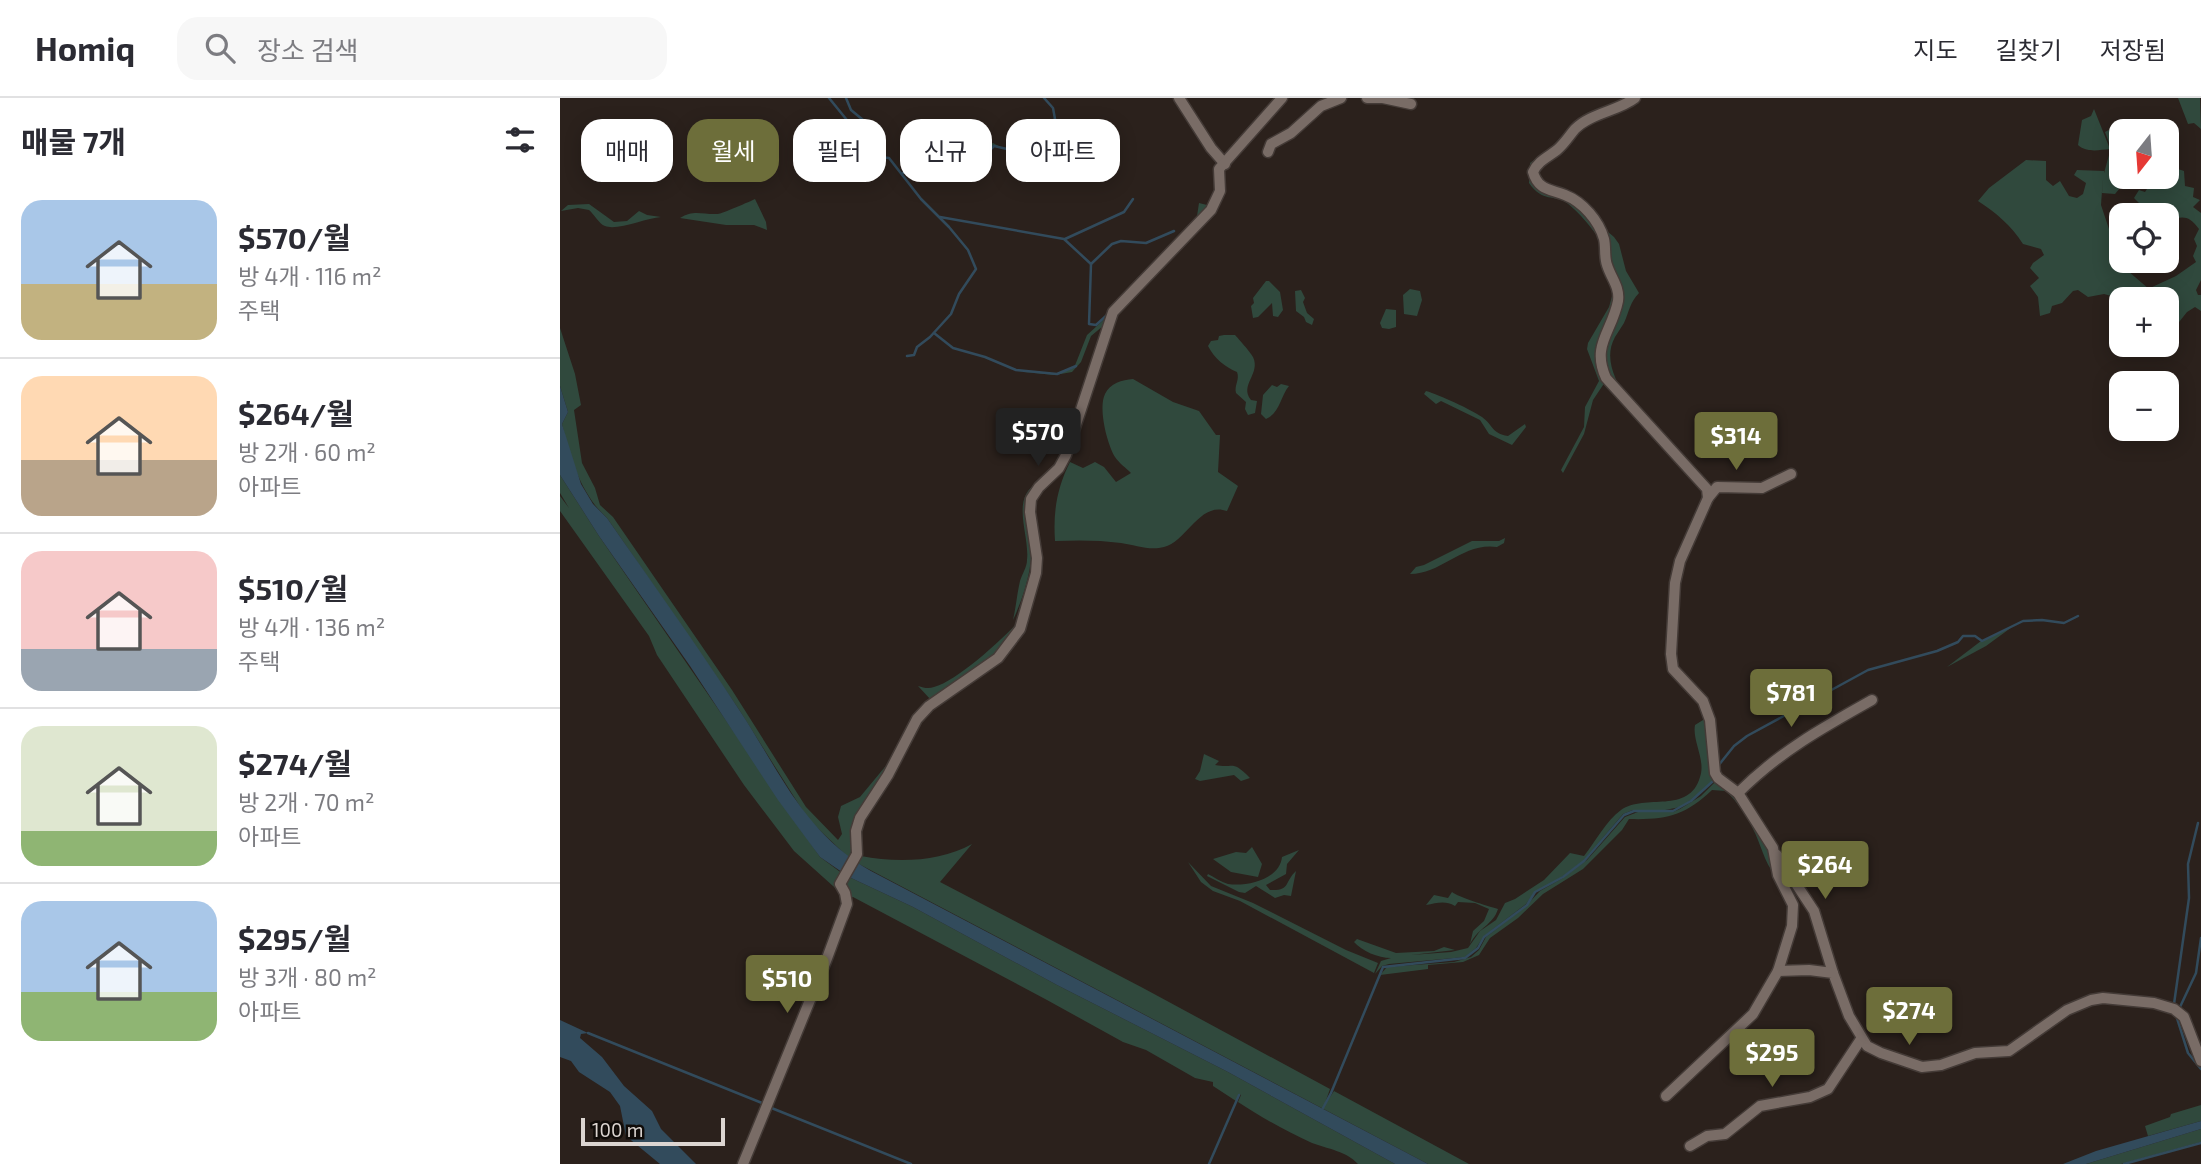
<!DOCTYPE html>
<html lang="ko">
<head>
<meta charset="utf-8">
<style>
  body { margin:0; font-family:"Exo 2","Noto Sans KR",sans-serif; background:#f7f7f7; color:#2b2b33; height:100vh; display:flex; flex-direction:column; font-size:26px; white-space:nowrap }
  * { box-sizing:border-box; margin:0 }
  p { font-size:23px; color:#7c7c81 }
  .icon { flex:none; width:38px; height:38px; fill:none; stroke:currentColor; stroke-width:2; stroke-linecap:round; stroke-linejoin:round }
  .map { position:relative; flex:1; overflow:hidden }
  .panel { display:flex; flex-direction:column; background:#fff; width:560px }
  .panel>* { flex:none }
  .top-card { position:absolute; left:21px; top:21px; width:665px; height:63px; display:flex; gap:14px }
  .needle { width:46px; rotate:197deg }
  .tools { position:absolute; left:1549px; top:21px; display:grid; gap:14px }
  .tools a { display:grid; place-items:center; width:70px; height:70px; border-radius:14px; background:#fff; box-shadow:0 4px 18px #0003; font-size:35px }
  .scale { position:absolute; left:21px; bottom:18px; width:144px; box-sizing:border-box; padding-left:7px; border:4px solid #dcd5d1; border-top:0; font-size:19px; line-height:24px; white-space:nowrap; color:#dcd5d1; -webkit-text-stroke:5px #100c09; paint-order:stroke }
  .price { position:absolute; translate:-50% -60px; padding:0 16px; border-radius:7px; background:#6d6e3a; color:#fff; font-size:23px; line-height:46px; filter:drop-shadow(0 2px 4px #0008) }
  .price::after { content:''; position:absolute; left:50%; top:42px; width:21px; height:16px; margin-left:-10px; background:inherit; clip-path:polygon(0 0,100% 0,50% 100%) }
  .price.selected { background:#222; color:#fff }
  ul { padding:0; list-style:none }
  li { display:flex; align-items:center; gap:21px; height:175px; padding:0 21px }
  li+li { border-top:2px solid #e1e1e2 }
  li span { display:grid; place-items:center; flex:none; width:196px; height:140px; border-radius:21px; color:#555 }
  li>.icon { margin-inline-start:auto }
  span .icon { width:84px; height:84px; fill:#fffc; stroke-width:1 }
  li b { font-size:30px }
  h2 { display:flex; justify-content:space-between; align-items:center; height:84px; padding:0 21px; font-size:30px }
  .chip { padding:0 24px; border-radius:21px; background:#fff; box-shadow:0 4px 18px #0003; font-size:24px; line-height:63px }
  .chip.selected { background:#6d6e3a; color:#fff }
  header { display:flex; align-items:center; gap:42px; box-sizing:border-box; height:98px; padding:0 35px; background:#fff; border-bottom:2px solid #e1e1e2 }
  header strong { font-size:33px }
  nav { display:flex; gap:38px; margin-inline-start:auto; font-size:24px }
  .search { width:490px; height:63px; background:#f7f7f7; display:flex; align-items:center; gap:18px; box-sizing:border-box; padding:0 24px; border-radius:21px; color:#7c7c81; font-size:26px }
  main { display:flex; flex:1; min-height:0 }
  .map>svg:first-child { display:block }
  .green { fill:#30493d }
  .water { fill:#324b5c }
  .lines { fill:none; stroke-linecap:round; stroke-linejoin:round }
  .stream { stroke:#324b5c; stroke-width:2.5 }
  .minor-casing { stroke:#443b37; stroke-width:13 }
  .minor { stroke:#796c66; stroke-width:10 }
</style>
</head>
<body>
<header>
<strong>Homiq</strong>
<div class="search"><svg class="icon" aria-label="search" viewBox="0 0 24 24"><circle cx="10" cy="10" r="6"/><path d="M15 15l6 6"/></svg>장소 검색</div>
<nav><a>지도</a><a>길찾기</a><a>저장됨</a></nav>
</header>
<main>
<section class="panel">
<h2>매물 7개<svg class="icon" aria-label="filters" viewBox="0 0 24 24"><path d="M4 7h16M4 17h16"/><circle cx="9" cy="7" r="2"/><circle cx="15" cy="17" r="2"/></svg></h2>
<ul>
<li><span style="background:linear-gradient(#a9c7e8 60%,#c2b280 0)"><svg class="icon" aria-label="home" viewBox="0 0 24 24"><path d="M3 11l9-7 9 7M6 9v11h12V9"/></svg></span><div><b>$570/월</b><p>방 4개 · 116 m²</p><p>주택</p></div></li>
<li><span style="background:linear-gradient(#ffd9b3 60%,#b9a48a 0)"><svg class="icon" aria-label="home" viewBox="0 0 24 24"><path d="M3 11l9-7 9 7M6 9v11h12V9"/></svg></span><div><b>$264/월</b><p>방 2개 · 60 m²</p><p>아파트</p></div></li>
<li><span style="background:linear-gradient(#f6c9c9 70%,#9aa5b1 0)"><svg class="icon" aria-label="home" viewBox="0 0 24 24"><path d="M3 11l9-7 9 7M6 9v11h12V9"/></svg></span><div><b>$510/월</b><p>방 4개 · 136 m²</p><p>주택</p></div></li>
<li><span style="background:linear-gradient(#dfe7d0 75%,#8fb573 0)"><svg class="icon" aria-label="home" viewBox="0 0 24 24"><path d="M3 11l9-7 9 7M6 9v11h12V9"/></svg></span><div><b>$274/월</b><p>방 2개 · 70 m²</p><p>아파트</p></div></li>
<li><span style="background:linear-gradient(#a9c7e8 65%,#8fb573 0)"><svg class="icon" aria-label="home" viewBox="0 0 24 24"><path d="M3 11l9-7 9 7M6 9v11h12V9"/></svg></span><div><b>$295/월</b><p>방 3개 · 80 m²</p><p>아파트</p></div></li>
</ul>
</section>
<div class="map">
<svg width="1641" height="1066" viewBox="0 0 1641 1066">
  <rect width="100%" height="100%" fill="#2b211c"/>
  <g class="green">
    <path d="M1618,0H1640L1641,31L1634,25L1628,26Z"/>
    <path d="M1534,11L1550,51C1539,52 1527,55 1518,47L1522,22L1531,18Z"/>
    <path d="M1558,27L1561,38V79H1569L1555,96L1542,95L1543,79L1541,107L1561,167L1589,191L1591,196H1570L1555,199L1544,196L1528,199L1518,192L1513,193L1502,205L1492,208L1490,215L1480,218L1478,199L1470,188L1479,180L1470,170L1473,165L1484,157L1481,151L1463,146C1451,127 1436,115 1418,103L1429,90L1466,62L1486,63V82L1493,88L1500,83L1509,98L1517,100L1523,96L1526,85L1514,77L1517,72L1544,73V75L1551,50L1545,34Z"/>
    <path d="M393,28V37L388,50L393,55L413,47L428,48L433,45L444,51L434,48L429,51L417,52L407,60L375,62L356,71L370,57L385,55V47Z"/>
    <path d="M1002,45L971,78C997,95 1033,110 1040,142C1031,129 1020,115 1007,105C994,96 983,105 969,85L970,65L990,50Z"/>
    <path d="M1607,52L1615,70L1624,73L1625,88L1634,90L1633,99L1640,102L1633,109L1641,115V182L1636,192L1638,197H1641V213L1635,209L1627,214L1608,238L1606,201H1595L1590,190L1616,178L1636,164L1633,158L1637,148L1634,141L1639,131C1628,116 1623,119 1607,122L1606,117H1582L1574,114L1580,106L1574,100L1579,92L1585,94L1593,82L1590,79H1606Z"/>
    <path d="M195,101L206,124L207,132L194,127H166L120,120C134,111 143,117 158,116C161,116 191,103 195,101Z"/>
    <path d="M639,105L651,108L549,223L531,238L521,264L512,274L495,277L452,273L498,276L514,270L527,237L548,218L551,209L632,124L637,118Z"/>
    <path d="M29,106L54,124L67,123L79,113L87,117L101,119C86,120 57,133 45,128C39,126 34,116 29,112L18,110L1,113L8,107Z"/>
    <path d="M1041,128L1054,139L1059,146L1066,173L1079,195C1070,204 1069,214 1064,225C1061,230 1058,234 1055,239C1043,261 1056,282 1066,302L1054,288L1043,260L1058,212Z"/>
    <path d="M706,183H709L720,194L723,212L718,219L713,218L712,205L698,219L693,220L691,208L694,205L693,200Z"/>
    <path d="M850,191L860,193L862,202L857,218L844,216L843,197Z"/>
    <path d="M1054,191C1052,229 1022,246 1045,284L1033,302L1024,336L1003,375L1001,372L1024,329L1025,309L1039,283L1027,251L1028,245L1049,209Z"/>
    <path d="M741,192L745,200L743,204L747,215L754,221L752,227L746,224L744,219L736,213L735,193Z"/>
    <path d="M826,211L836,212V229L829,231L822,230L820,225Z"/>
    <path d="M0,230L15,276L21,307L14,312L22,365L35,390L40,407L53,419L172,592L246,709L278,742L282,736L278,719L281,708L300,699L334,658L308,702L289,760L248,721L178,610L47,420C20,395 11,361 2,326L8,314L0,288Z"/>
    <path d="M664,237H675C678,240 691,255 693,259C701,276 679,287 691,302L697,303L695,315L688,317L685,311L686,304L676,295C674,287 680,282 677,274C665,269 654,260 648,248L651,243L658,242L659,238Z"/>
    <path d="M573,281L613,304L639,313L656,337H660L658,374L678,388L667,413C640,403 627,443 604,449C590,453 575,447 561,445C540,442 517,442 495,443C493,413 497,390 510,364L523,370L535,364L544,369L556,384L571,375C566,370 559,365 555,359C547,346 538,310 545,296C550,285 562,282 573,281Z"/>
    <path d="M721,286L729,288C720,299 720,315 706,321L701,316L703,297L712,287L717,289Z"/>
    <path d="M866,293C880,297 910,311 922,319C934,328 931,335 948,338L965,326L966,329L952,347L929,336L920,322L881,303L876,306L864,296Z"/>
    <path d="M0,377L39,438L260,759L283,776V797L234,753L184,687L97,557L89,538L0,413V398L9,410L0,395Z"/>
    <path d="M479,384L472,392C473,444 476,472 453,522C456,509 457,496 460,483C462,476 467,469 467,462C470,436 449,399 479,384Z"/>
    <path d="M945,440L944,445L937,449C903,444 882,476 850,476L856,469L864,467L912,443H939Z"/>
    <path d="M460,522C446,559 402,581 371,602L358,588C364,590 369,591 374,589C397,583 444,540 460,522Z"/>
    <path d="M1452,529L1426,548L1387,569L1421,543Z"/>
    <path d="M1144,615L1156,681L1140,696L1120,709L1105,712H1073L1063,716L1023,763L996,783L974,795L966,806L924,838L916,850L905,859L829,866L822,868L815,876L821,863L831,860C818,860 802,853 794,844L797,841L836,855L874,853L884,849L895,852L851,857L891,854L908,850L920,833L936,822L945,805L955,801L984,782L1010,755L1024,758C1035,744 1046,723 1061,712C1085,695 1129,717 1140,679C1146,662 1132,643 1135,627L1143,622Z"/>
    <path d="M644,656L659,663L655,667C675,671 671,661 690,680L681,683L674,677L640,683L635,681L640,673Z"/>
    <path d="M1156,683L1179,702L1211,757L1215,777C1204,764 1201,746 1193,731C1187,717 1177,704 1166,693L1152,692C1125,718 1105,722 1069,721L1062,732L1023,771L983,796L958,820L930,840L919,857L903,864L868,867V871L820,877L827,869L894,864L911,859L919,852L926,839L964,810L980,793L1003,780L1027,762L1065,719L1078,714H1113L1120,711L1141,698Z"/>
    <path d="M412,746L380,784L583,890L770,991L764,1008L774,993L909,1066H868L297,765L301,758C337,765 380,764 412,746Z"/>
    <path d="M692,749L702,766L698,779L671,774L653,761L676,754L686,755Z"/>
    <path d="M739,752L727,766L726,776L706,787L710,792C731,793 724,784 736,773L731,798L724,797L715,800L696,788L685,795L679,794L647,778L648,776C654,779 661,784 668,786C687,789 720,781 722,759Z"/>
    <path d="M628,764L651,788L693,805L786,852L818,865L814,875L680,803L653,793L641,784Z"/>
    <path d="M289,779L353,809L497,887L668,974L835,1066H798C786,1053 768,1051 752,1045C727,1034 701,1019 678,1004L681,997L679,996L676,1003L653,988V984L635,980L586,952L563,944L487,902L293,799L288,800L284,786Z"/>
    <path d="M892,794C898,799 927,808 938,811C933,827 919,829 910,846L913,833L924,823L929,811L915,805L898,804L895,808C885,802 877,805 866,807L874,797L888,800Z"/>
    <path d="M1641,1007V1023L1588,1038L1585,1028L1610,1019L1611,1016Z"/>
    <path d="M1641,1031V1044L1561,1066H1526Z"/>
  </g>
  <g class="water">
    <path d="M0,288L8,314L2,326L21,386L33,406L47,420C91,483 136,546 178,610C220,673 243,734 311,773L868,1066H835L668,974L497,887L353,809L289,779L260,759L218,702L130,568L39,438L0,377Z"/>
    <path d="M0,922L28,935L21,936L20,940L42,959L64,988L92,1013L101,1031L136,1066H100L66,1038L60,1008L50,994L19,974L11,963L0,959Z"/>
    <path d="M1641,1023V1031L1526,1066H1503L1536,1053Z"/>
  </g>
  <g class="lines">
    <g class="stream">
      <path d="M269,0L304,43L310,58L329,60L361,101L389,129L408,152L416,171L399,196L391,216L370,239L357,249L354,257L347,258"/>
      <path d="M286,0L291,12L314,31L307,51"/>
      <path d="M343,75L352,74L375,62L408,61L417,53L430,52L434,48L465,55L480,34L495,21L493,10L484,0"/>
      <path d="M380,119L504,141L531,166L529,226L536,227L547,217"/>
      <path d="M505,141L564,114L573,101"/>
      <path d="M531,166L552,146L561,143L586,145L614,133"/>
      <path d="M374,235L393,250L425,259L456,272L497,276L516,268"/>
      <path d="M1158,668L1174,648L1187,638L1308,572L1377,553L1398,544L1403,538H1415L1422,543L1463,523L1482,522L1504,525L1518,518"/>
      <path d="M1620,909L1614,906L1629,800L1628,766L1638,725"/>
      <path d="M1620,909L1636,875L1641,840"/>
      <path d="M1616,917L1628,955L1641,971"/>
      <path d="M28,935L202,1005"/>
      <path d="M209,1009L351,1066"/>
      <path d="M763,1010L771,995L823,869L905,860L918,850L924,839L967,807L975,794L1003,779L1024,763L1064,717L1074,713H1113L1131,703L1152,684"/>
      <path d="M649,1066L679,997"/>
      <path d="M1564,1066L1641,1045"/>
    </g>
    <defs>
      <g id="minor">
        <path d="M619,0L651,50L665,66"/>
        <path d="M807,0H823L851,6"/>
        <path d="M1075,0C1058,13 1031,15 1015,31C1009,38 1005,45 997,52C988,59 978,63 973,74C978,92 990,91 1005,97C1023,104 1039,123 1044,141C1046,149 1044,159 1047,167C1051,180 1060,189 1058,203C1052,234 1031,247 1046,280L1147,391L1148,400L1120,463L1115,485L1111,556L1113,571L1143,603L1150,622L1155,675L1158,680L1178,695L1213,750L1218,777L1233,807L1232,828L1218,873"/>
        <path d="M708,54L711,46L731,35L761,8L781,0"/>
        <path d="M1148,400L1157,389L1202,390L1231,376"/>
        <path d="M1178,695C1219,654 1262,630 1312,602"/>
        <path d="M1217,757L1254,813L1273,875"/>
        <path d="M1106,998L1193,916L1218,873L1249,872L1273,875L1289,918L1307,948L1321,955L1362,969L1381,967L1415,955L1449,953L1507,912L1531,902L1543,900L1594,905L1614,911L1624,919L1641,963"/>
        <path d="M1130,1048L1147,1038L1165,1036L1200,1008L1250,999L1268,991L1301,941"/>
        <path d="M183,1066L266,863L287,806L285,795L280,786L297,756L296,733L300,720L328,677L357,621L369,608L438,560L460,531L476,475L477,460L470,414L471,401L479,389L499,370L506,357L553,214L651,112L660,93L659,71L722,0"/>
      </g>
    </defs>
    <use href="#minor" class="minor-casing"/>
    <use href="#minor" class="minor"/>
  </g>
</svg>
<div class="tools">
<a><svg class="needle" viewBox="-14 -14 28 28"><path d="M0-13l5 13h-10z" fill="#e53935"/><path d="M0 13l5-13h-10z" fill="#7c7c81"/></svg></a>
<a><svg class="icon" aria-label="locate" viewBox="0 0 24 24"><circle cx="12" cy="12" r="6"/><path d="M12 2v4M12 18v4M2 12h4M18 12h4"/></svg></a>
<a>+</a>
<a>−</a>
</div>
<div class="scale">100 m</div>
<b class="price selected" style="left:478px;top:370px">$570</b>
<b class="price" style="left:1176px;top:374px">$314</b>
<b class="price" style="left:1231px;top:631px">$781</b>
<b class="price" style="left:1265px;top:803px">$264</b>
<b class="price" style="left:227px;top:917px">$510</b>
<b class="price" style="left:1349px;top:949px">$274</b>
<b class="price" style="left:1212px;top:991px">$295</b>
<div class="top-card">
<a class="chip">매매</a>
<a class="chip selected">월세</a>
<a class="chip">필터</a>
<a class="chip">신규</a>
<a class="chip">아파트</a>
</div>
</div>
</main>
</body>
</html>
